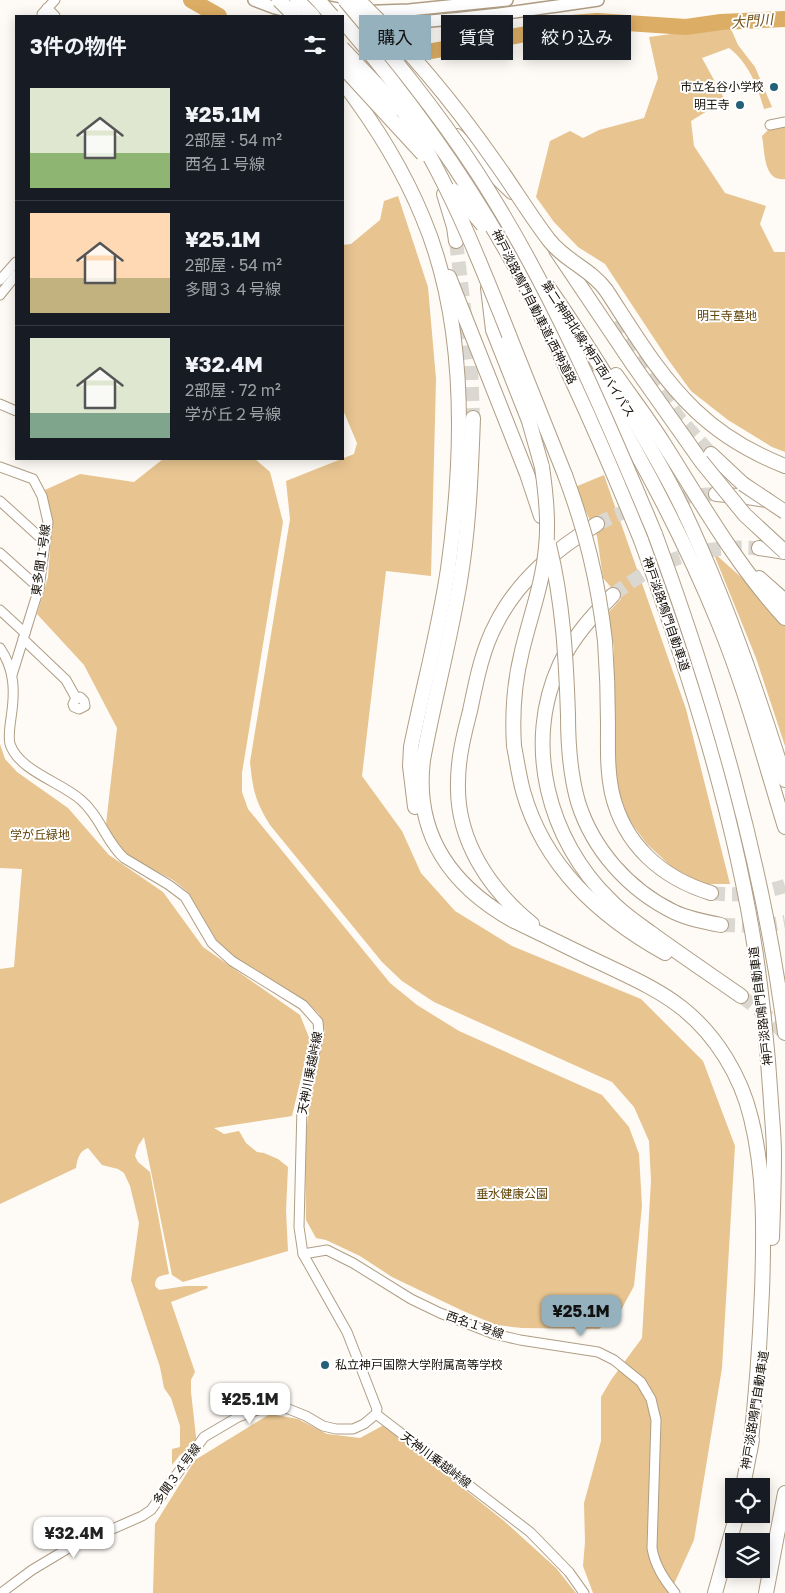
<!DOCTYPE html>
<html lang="ja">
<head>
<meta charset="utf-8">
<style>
  body { margin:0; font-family:"Golos Text","Noto Sans JP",sans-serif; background:#20242c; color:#f1f3f6; height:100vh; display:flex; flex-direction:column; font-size:19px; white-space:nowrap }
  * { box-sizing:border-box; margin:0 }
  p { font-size:16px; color:#9ea1a6 }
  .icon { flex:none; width:28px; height:28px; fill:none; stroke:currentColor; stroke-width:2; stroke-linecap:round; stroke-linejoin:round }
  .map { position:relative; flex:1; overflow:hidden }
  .side { position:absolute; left:15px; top:15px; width:329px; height:445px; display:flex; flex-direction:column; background:#171b24; border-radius:0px; box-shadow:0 2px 12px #0003 }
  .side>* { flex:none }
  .banner { position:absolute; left:359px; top:15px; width:351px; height:45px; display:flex; gap:10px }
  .tools { position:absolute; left:725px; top:1478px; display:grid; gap:10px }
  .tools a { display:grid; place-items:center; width:45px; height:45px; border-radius:0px; background:#171b24; box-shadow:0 2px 12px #0003; font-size:25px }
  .price { position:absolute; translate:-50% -42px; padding:0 11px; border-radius:10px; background:#fff; color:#222; font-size:16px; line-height:32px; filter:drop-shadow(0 1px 2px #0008) }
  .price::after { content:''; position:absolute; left:50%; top:30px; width:15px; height:11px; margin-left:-8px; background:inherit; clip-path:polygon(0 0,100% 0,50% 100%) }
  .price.current { background:#95b1bd; color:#111 }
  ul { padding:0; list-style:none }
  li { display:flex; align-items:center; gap:15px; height:125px; padding:0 15px }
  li+li { border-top:1px solid #363941 }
  li span { display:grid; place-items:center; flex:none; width:140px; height:100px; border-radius:0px; color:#555 }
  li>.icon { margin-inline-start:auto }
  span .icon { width:60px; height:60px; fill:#fffc; stroke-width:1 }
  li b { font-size:21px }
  h2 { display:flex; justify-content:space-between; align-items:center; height:60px; padding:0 15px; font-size:21px }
  .chip { padding:0 18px; border-radius:0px; background:#171b24; box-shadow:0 2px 12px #0003; font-size:18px; line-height:45px }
  .chip.current { background:#95b1bd; color:#111 }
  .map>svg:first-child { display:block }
  .green { fill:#e7c490 }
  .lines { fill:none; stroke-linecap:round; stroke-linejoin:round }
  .river { stroke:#dcad64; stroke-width:16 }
  .highway-tunnel { stroke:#dbd7d1; stroke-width:14; stroke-dasharray:14 7; stroke-linecap:butt }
  .minor-casing { stroke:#af9e85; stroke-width:11 }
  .major-casing { stroke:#af9e85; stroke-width:14 }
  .highway-casing { stroke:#af9e85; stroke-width:16 }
  .minor { stroke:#fff; stroke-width:9 }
  .major { stroke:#fff; stroke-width:11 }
  .highway { stroke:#fff; stroke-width:14 }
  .highway-bridge-casing { stroke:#af9e85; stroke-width:16; stroke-linecap:butt }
  .highway-bridge { stroke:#fff; stroke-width:14 }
  .poi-dot { fill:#246078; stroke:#fff; stroke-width:2 }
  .labels { text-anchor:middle; stroke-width:4; stroke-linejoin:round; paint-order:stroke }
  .poi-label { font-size:12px; fill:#140e06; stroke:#fff; text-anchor:end }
  .street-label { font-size:12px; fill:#140e06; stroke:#fff }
  .park-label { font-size:12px; fill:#614205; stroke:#fff }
  .water-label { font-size:14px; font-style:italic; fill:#6f5019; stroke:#fff }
</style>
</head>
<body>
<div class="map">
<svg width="785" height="1593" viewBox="0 0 785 1593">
  <rect width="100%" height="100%" fill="#fefaf5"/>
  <g class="green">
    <path d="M731,29L738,45L755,67L772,107L764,109C758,87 748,62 729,48L702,58L725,100L691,121L694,146L725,193L766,206L760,224L774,252H785V452L772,447L728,420L691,391L667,358L605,264L578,247L554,222L536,197L550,141L570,131L583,138L599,130L644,118L658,78L649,37L693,31Z"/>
    <path d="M785,126V179C763,182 765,151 762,136L769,129Z"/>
    <path d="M398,196L428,287L436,379L431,576L386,571L362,776L402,831L421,873L455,911L512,946L641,999L703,1061L735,1146L722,1368L694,1540L670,1593H593L583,1566L585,1542L584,1503L601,1441V1397L611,1380L642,1338L651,1181L649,1141L634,1107L612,1082L434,1002L402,981L382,962L270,825C255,801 253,790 250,762L290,519L286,481L354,454L357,443L343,410V245L351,244L380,220L384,201Z"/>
    <path d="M163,459H255L270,472L283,522L242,773V792L248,809L390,983L417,1005L459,1031L602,1095L629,1127L639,1154L642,1206L634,1286L621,1310L599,1329L522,1328L496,1325L461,1310L392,1277L360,1256L326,1240L316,1238L306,1220L305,1150L309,1103L325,1031L319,1014L308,1003L232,956L217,941L188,892L173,880L129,857L117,847L106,824L117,728L84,665L37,614L48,577L52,523L45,490L80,474L134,482Z"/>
    <path d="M604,475L686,709L730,884H704L673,868L647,844L629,820L619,792L614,755V648L608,613L621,599L603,578L597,536L575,487Z"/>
    <path d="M713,552L741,577L785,624V746L756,658Z"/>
    <path d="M0,744L5,759L17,772L68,808L109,855L163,892L203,947L300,1015L310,1040L292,1116L214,1128L224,1134L239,1131L246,1143L257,1152L264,1153L278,1159L288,1167L286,1211L288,1251L183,1282L172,1275L144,1137L138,1146L135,1156L138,1162L150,1172L169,1274C160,1276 155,1276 155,1286L159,1290L186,1286H207L208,1288L171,1302L195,1372L191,1380V1392L196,1437L195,1444L180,1455L172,1465V1449L180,1447V1426L171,1398L164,1388L160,1367L131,1280L139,1223L130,1186L124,1173L118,1169L102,1165L88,1148C79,1151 77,1160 76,1168L0,1204V969L14,967L22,869L0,868Z"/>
    <path d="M270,1414L298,1419L327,1434L360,1438L384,1425L504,1521L556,1568L576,1593H153L155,1524L195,1460Z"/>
  </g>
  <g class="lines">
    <g class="river">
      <path d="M191,0L219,16"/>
      <path d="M421,53L526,34L571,23L597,21L686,27L721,22L785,19"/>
    </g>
    <g class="highway-tunnel">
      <path d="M456,241L471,366L473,418"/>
      <path d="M613,323L679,418L711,454"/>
      <path d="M597,524C637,504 671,497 716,494"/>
      <path d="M613,595C660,559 699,545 759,548"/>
      <path d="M711,893C737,896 760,894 785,886"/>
      <path d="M721,925L763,926L785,922"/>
      <path d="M741,996L768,1017L785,1034"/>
    </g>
    <defs>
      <g id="minor">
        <path d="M47,8L55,16"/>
        <path d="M42,14L55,0"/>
        <path d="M770,125L785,122"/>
        <path d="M0,280L16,262"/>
        <path d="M0,295L16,275"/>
        <path d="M0,404L16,411"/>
        <path d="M0,467L33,479L42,496L48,522L39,588L12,675"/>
        <path d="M0,501L45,542"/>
        <path d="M0,553L39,588"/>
        <path d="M0,610L25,633"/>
        <path d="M23,639L66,680L76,698L80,697L84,701L85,706L79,709L74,707L73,704L76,698"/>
        <path d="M0,648C15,670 15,692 11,718C10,726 8,736 10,744C19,771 61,782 81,800C100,816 106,842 124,858L169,885L185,897L212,943L232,961L303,1005L318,1022L319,1034L302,1107L299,1227L303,1254L347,1332L377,1409L376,1414L530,1532L569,1572L584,1593"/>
        <path d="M303,1254L327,1250L353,1263L411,1299L440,1313L494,1334L520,1340L598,1352L614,1360L641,1382L651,1399L656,1420L652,1548C655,1566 664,1579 675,1593"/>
        <path d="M1,1593L32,1570L67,1549L142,1516L151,1510L204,1437L238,1417L271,1405L281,1406L306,1416L323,1426L336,1429H353L364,1424L376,1414"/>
      </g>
      <g id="major">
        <path d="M254,0L275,8L307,16"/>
        <path d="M298,1L353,12L409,10L507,0"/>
        <path d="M377,24C451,22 524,11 598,0"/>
      </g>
      <g id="highway">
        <path d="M356,25L383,56"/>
        <path d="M342,81C374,123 403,169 423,218C468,325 464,456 448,569C439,629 423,688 411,747L410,766L415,807"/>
        <path d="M457,136L487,168L512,192"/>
        <path d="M444,194L454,227L456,241"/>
        <path d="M556,250L634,366L701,461"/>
        <path d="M449,277L527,474L541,516"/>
        <path d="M530,285L556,322"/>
        <path d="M548,287C570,318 590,350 610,382C636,423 661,464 682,507C724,595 756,687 785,780"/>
        <path d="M488,288L493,330L529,421L542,467"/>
        <path d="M606,290C633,331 659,376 695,410C721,435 752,453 785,466"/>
        <path d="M509,335L565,475"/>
        <path d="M616,375C632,398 649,420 664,444C702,504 737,566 785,618"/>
        <path d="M593,378C641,457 684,538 719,624C746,690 764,759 785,827"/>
        <path d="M473,418C471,472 469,527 460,581C450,641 434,700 423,760C414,834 451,886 514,921C544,935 573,950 603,964C630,977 658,989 682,1008C716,1035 741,1076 751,1118C765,1174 764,1234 762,1291C760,1344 756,1397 750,1450"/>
        <path d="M711,454L743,484"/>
        <path d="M716,494L747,497L767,500"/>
        <path d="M655,534C714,695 763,862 785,1033"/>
        <path d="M641,540C690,675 734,813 756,955C763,1004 768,1053 771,1102C772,1119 774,1137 774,1154C774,1182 773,1210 772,1238"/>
        <path d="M759,548L785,552"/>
        <path d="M759,578L785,601"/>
        <path d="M613,595C592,616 573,637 560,664C523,744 548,840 610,900C622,913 637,923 651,933C681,955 711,975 741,996"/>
        <path d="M605,641C607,669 608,696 608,724C608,747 607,770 612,793C624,845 662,878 711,893"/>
        <path d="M568,715C568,744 570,774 578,802C593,850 629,890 674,912C689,919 705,922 721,925"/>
        <path d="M514,746C517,761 519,776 523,791C544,866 599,916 665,953"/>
        <path d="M532,924C489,889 456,840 458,782C458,758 464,734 470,711C476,682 482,650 496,624C518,580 556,549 597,524"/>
        <path d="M743,1486L752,1440"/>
        <path d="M715,1593L737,1514"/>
        <path d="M766,1593L785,1493"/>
      </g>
    </defs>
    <use href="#minor" class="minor-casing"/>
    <use href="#major" class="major-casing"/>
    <use href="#highway" class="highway-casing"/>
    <use href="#minor" class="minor"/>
    <use href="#major" class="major"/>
    <use href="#highway" class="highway"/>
    <defs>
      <g id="highway-bridge">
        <path d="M279,0L295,16"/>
        <path d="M297,0L313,16"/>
        <path d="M318,0L332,16"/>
        <path d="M345,0C391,55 437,111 476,171C550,285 603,410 655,534"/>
        <path d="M358,0C408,48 453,102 493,159C512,185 529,214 549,240C565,261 591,269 606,290"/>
        <path d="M342,20C412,101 475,190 525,285C569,368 606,454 641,540"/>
        <path d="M342,48L400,109"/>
        <path d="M342,66L423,154"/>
        <path d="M396,100C445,173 477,254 509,335"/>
        <path d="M454,191L483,225"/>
        <path d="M701,461L745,515L785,552"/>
        <path d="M565,475C586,532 598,580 605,641"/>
        <path d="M743,484L785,512"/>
        <path d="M549,545C563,602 566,657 568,715"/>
        <path d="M514,746C512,714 514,683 522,651C530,617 543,583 546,547C549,521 546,494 542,467"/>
      </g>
    </defs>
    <use href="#highway-bridge" class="highway-bridge-casing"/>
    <use href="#highway-bridge" class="highway-bridge"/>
  </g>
  <g class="poi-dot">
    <circle cx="774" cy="87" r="5"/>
    <circle cx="740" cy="105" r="5"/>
    <circle cx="325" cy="1365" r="5"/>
  </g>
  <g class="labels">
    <g class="poi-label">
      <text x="764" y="91">市立名谷小学校</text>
      <text x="730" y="109">明王寺</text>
      <text x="335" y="1369" text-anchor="start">私立神戸国際大学附属高等学校</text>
    </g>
    <g class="street-label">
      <text transform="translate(534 307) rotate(63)" y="4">神戸淡路鳴門自動車道;西神道路</text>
      <text transform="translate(588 349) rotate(57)" y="4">第二神明北線;神戸西バイパス</text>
      <text transform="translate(41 560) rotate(-82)" y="4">東多聞１号線</text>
      <text transform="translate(666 614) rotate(71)" y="4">神戸淡路鳴門自動車道</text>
      <text transform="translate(761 1006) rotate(-97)" y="4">神戸淡路鳴門自動車道</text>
      <text transform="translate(310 1073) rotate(-79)" y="4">天神川乗越峠線</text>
      <text transform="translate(475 1325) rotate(19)" y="4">西名１号線</text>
      <text transform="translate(755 1410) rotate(-81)" y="4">神戸淡路鳴門自動車道</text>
      <text transform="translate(436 1460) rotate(37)" y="4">天神川乗越峠線</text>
      <text transform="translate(177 1474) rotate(-54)" y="4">多聞３４号線</text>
    </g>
    <g class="park-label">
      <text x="727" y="320">明王寺墓地</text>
      <text x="40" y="839">学が丘緑地</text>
      <text x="512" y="1198">垂水健康公園</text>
    </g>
    <g class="water-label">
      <text transform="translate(752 21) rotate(-5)" y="5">大門川</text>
    </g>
  </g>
</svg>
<div class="tools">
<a><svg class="icon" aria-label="locate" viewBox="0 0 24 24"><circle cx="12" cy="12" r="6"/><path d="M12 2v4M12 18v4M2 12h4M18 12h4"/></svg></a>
<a><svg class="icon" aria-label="layers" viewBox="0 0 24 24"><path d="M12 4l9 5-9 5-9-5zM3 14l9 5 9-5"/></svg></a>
</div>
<b class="price current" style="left:581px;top:1337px">¥25.1M</b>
<b class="price" style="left:250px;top:1425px">¥25.1M</b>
<b class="price" style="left:74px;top:1559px">¥32.4M</b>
<div class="banner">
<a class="chip current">購入</a>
<a class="chip">賃貸</a>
<a class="chip">絞り込み</a>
</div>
<section class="side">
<h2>3件の物件<svg class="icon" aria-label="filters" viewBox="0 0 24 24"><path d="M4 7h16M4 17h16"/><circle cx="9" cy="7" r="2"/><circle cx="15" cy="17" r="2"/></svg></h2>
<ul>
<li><span style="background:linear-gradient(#dfe7d0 65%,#8fb573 0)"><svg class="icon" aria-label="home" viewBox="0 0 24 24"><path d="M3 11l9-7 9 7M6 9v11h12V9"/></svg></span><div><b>¥25.1M</b><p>2部屋 · 54 m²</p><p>西名１号線</p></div></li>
<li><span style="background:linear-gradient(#ffd9b3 65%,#c2b280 0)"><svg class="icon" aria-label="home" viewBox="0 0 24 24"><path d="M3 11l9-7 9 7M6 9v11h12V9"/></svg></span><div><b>¥25.1M</b><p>2部屋 · 54 m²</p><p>多聞３４号線</p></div></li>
<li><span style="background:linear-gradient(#dfe7d0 75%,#7fa58c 0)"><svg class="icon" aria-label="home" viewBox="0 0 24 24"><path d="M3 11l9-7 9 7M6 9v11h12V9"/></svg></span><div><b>¥32.4M</b><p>2部屋 · 72 m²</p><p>学が丘２号線</p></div></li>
</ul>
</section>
</div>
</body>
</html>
